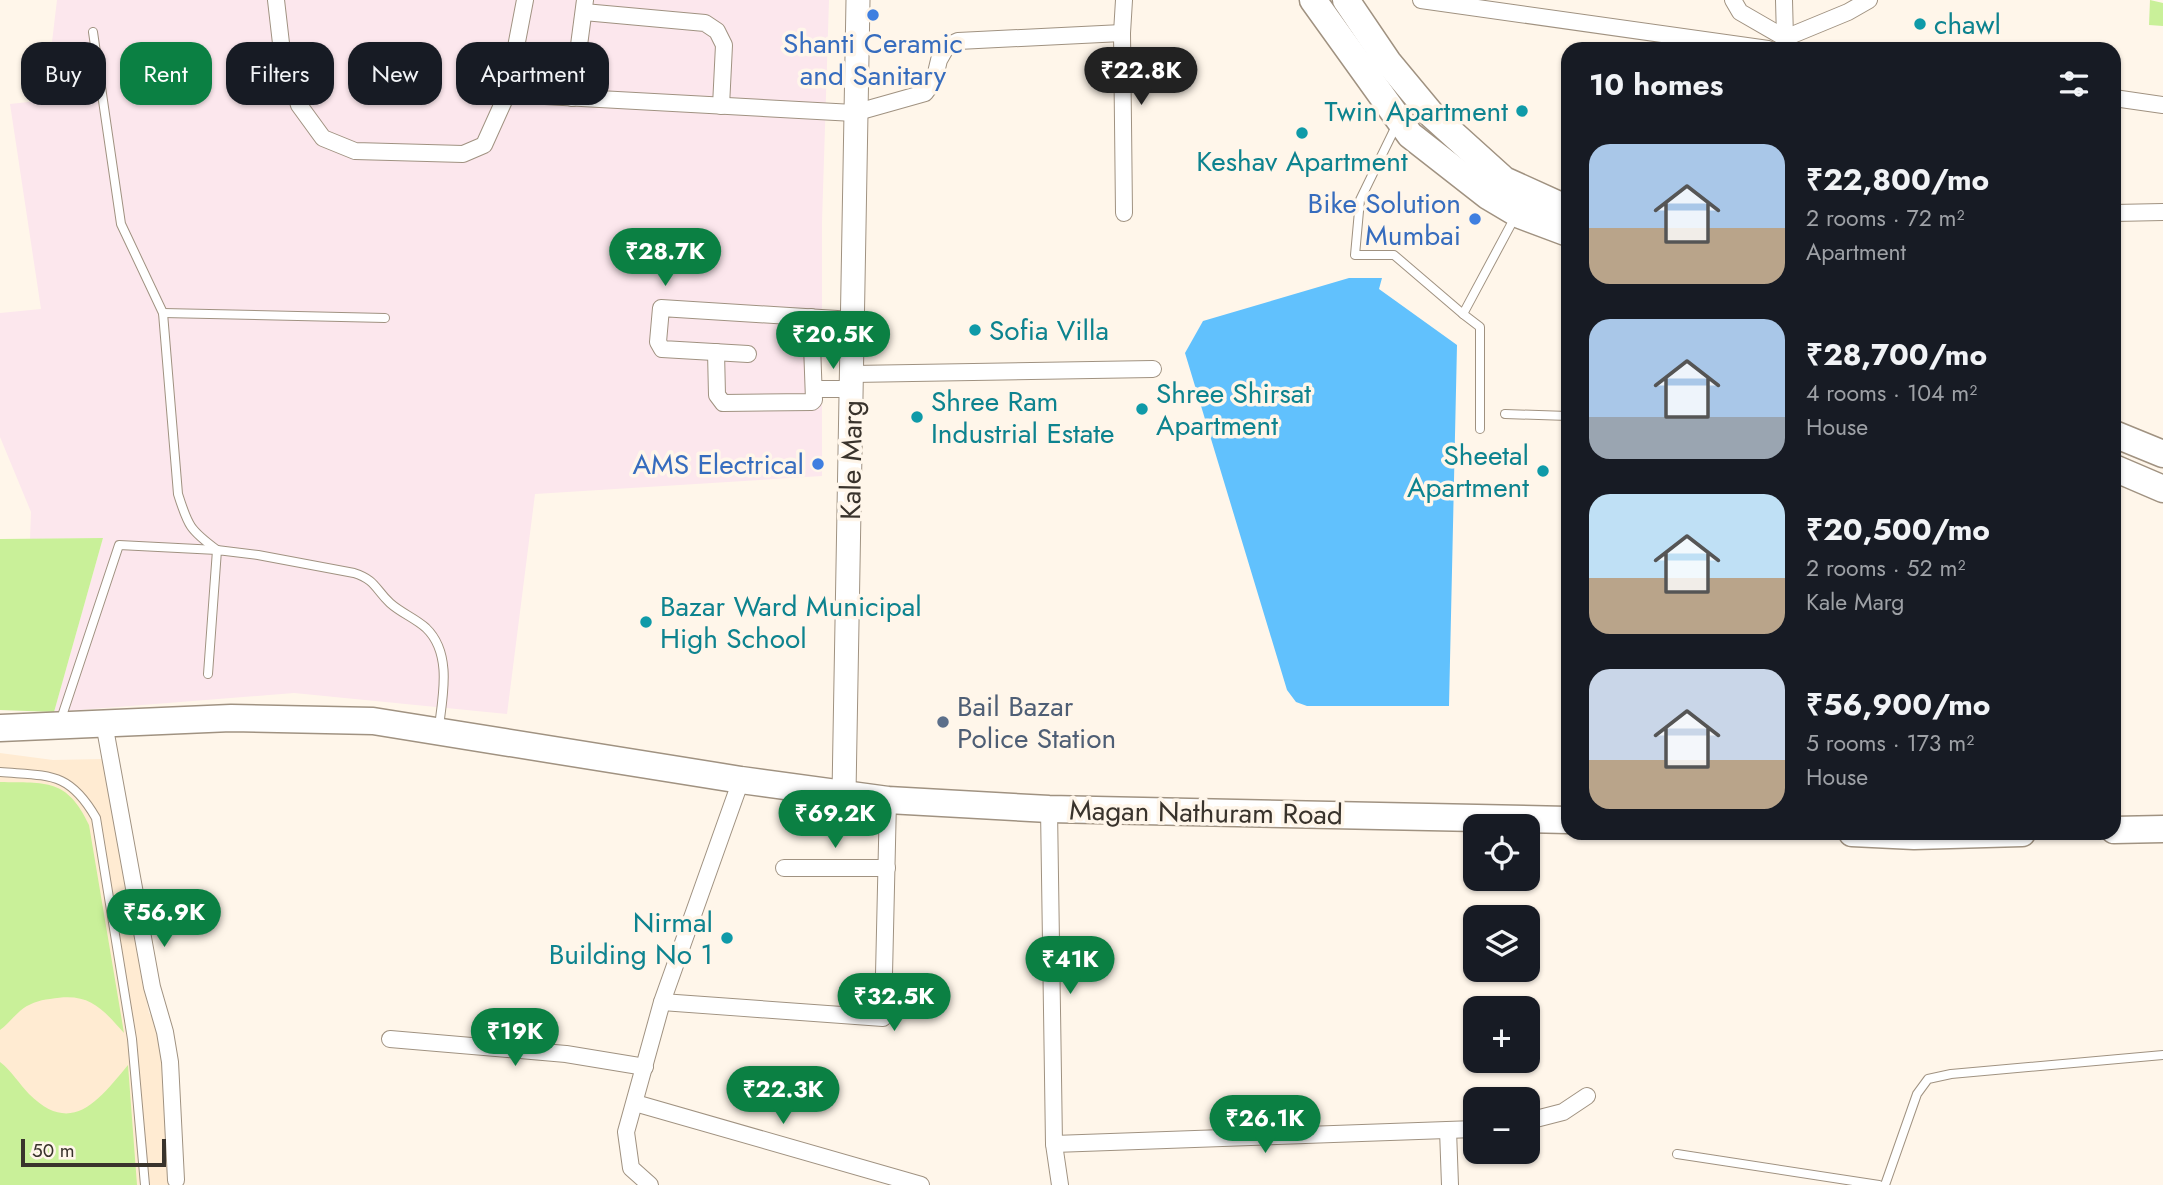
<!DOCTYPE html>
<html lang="en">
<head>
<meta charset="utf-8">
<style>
  body { margin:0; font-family:Jost,sans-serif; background:#20242c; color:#f1f3f6; height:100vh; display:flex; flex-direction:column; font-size:26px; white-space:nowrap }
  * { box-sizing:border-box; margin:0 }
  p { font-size:23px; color:#9ea1a6 }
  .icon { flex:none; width:38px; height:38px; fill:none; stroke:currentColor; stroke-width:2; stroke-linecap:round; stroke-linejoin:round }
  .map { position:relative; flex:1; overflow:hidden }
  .details { position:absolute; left:1561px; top:42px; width:560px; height:798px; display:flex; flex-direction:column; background:#171b24; border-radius:21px; box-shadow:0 2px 5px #0004 }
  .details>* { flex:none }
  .guide { position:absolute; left:21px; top:42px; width:665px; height:63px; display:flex; gap:14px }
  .buttons { position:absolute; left:1463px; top:814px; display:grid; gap:14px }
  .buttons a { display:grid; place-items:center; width:77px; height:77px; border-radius:14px; background:#171b24; box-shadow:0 2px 5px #0004; font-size:35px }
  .scale { position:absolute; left:21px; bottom:18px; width:145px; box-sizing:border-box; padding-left:7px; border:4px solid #39332c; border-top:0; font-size:19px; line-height:24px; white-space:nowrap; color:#39332c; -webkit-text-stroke:5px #fff6ea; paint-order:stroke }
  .price { position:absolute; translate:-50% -60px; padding:0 16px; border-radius:24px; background:#0b8043; color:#fff; font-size:23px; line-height:46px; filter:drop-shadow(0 2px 4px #0008) }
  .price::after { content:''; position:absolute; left:50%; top:42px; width:21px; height:16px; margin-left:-10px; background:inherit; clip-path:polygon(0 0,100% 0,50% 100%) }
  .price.selected { background:#222; color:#fff }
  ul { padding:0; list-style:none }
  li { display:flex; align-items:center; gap:21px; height:175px; padding:0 28px }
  li span { display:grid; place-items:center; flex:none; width:196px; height:140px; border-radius:21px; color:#555 }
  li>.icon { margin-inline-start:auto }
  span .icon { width:84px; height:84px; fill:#fffc; stroke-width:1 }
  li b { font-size:30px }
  h2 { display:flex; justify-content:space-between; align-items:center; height:84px; padding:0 28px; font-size:30px }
  .chip { padding:0 24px; border-radius:21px; background:#171b24; box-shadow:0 2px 5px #0004; font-size:24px; line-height:63px }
  .chip.selected { background:#0b8043; color:#fff }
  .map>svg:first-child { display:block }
  .industrial { fill:#fce7ed }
  .built { fill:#ffebd2 }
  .green { fill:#c9f099 }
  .water { fill:#61c1fd }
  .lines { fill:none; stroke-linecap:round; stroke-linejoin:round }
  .lane-casing { stroke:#a09281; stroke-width:10 }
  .street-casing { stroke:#a09281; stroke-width:18 }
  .secondary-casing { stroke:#a09281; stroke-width:25 }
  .primary-casing { stroke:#a09281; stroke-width:29 }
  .lane { stroke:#fff; stroke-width:8 }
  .street { stroke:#fff; stroke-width:16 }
  .secondary { stroke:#fff; stroke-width:23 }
  .primary { stroke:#fff; stroke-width:26 }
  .shop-dot { fill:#3f7fe0; stroke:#fff6ea; stroke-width:2.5 }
  .culture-dot { fill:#0f9aa8; stroke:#fff6ea; stroke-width:2.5 }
  .service-dot { fill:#5c6f8a; stroke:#fff6ea; stroke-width:2.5 }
  .labels { text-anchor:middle; stroke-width:7; stroke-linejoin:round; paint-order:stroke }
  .culture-label { font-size:28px; fill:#0d838f; stroke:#fff6ea; text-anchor:start }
  .shop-label { font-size:28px; fill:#366cbe; stroke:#fff6ea; text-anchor:end }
  .street-label { font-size:28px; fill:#39332c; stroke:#fff6ea }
  .service-label { font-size:28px; fill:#4e5e75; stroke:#fff6ea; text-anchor:start }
</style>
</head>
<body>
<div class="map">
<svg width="2163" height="1185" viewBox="0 0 2163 1185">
  <rect width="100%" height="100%" fill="#fff6ea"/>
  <path class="industrial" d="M57,0H829L822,222V476L535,494L507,714L294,693L54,712L103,538L30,539L31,512L0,437V313L41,309L10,104L56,99L52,42Z"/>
  <path class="built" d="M0,753L53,760L102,759L149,1013L161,1026L168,1185H0Z"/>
  <g class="green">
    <path d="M2150,0L2163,3V26L2149,25Z"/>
    <path d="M103,538L54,712L0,710V539Z"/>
    <path d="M0,782C46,783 67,778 89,825L124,1033C100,1006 88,992 50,999C39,1000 28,1004 20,1011C13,1017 7,1025 0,1030Z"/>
    <path d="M0,1062C12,1071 19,1084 29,1094C72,1137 99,1100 128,1065L137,1185H0Z"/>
  </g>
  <path class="water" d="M1349,278H1382L1379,289L1457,345L1449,706H1307L1296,702L1287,690L1185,353L1203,321Z"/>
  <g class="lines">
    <defs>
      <g id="lane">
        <path d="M93,32L121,224L163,313L178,494C188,526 190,530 217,550"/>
        <path d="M1396,126L1360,200L1355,255H1394L1463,314"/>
        <path d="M163,313L385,318"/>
        <path d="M1505,414L1568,416"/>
        <path d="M1480,429V327L1463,314L1515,217"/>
        <path d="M208,674L217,550L258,555L354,573C376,580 375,589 390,603C401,613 415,618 426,628C452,653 443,695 439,726"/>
        <path d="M60,722L119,545L217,550"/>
        <path d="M0,772C49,776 69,771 96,818L132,1039L145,1185"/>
        <path d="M1677,1154L1879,1185"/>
        <path d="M1885,1185L1917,1094L1928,1079L1951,1074L2163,1055"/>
      </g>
      <g id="street">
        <path d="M276,0L282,52L299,105L323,138L355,151L463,154L484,145L507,94L854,113L925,93L934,81L939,60L947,46L958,41L1122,33"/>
        <path d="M1124,0L1122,33L1124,213"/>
        <path d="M1421,0L1768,49"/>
        <path d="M1733,0L1740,12L1785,38"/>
        <path d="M1784,0L1785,38"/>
        <path d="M584,12L705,23L717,31L724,45L721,106"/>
        <path d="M1785,38L1848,12L1869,0"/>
        <path d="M507,94L525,0"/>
        <path d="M572,98L585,0"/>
        <path d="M2114,98L2163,105"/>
        <path d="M2114,213L2163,212"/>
        <path d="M716,352L717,395L723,403L812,402L814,400L811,317"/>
        <path d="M748,354L662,349L658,342L661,308L853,320"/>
        <path d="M853,374L1153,369"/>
        <path d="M814,389H852"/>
        <path d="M104,723L152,987L165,1032L170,1062L176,1180"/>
        <path d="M1049,809L1054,1144L1060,1185"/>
        <path d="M784,868H887"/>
        <path d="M662,1002L883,1018L888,800"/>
        <path d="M390,1039L566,1054L645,1067"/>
        <path d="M635,1103L921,1185"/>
        <path d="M1528,1121L1563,1112L1587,1096"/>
        <path d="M1448,1130L1450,1185"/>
        <path d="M1054,1144L1475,1129"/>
        <path d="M650,1185L631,1168L626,1132L662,1002L741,780"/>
      </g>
      <path id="secondary" d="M844,793L858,0"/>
      <g id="primary">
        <path d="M1313,0L1410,135L1488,196L1520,215L1568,233"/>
        <path d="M1346,0L1388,62L1432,115L1504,180L1568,209"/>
        <path d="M2114,434L2163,454"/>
        <path d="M2114,468L2163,489"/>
        <path d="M0,728L231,718L373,721L741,780L888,800L1049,809L1568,820"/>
        <path d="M2114,830L2163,829"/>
        <path d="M1852,833L1914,836L2022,833"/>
      </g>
    </defs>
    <use href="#lane" class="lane-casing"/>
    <use href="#street" class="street-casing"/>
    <use href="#secondary" class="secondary-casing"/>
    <use href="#primary" class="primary-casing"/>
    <use href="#lane" class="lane"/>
    <use href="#street" class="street"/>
    <use href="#secondary" class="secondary"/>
    <use href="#primary" class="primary"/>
  </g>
  <g class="shop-dot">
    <circle cx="873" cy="15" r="7"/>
    <circle cx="1475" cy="219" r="7"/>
    <circle cx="818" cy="464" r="7"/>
  </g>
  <g class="culture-dot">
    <circle cx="1920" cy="24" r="7"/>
    <circle cx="1522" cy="111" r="7"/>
    <circle cx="1302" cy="133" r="7"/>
    <circle cx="975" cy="330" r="7"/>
    <circle cx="1142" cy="409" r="7"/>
    <circle cx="917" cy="417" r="7"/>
    <circle cx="1543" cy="471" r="7"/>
    <circle cx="646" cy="622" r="7"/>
    <circle cx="727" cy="938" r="7"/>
  </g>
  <circle class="service-dot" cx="943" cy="722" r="7"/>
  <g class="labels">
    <g class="culture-label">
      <text x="1934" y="34">chawl</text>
      <text x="1508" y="121" text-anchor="end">Twin Apartment</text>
      <text x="1302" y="171" text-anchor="middle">Keshav Apartment</text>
      <text x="989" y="340">Sofia Villa</text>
      <text x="1156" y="403">Shree Shirsat<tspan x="1156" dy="32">Apartment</tspan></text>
      <text x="931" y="411">Shree Ram<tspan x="931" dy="32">Industrial Estate</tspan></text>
      <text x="1529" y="465" text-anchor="end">Sheetal<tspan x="1529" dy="32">Apartment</tspan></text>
      <text x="660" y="616">Bazar Ward Municipal<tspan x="660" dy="32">High School</tspan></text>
      <text x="713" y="932" text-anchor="end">Nirmal<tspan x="713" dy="32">Building No 1</tspan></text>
    </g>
    <g class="shop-label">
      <text x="873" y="53" text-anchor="middle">Shanti Ceramic<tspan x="873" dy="32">and Sanitary</tspan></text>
      <text x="1461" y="213">Bike Solution<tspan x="1461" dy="32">Mumbai</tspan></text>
      <text x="804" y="474">AMS Electrical</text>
    </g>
    <g class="street-label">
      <text transform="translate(851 460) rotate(-89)" y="10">Kale Marg</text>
      <text transform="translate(1206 812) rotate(1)" y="10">Magan Nathuram Road</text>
    </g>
    <g class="service-label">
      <text x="957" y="716">Bail Bazar<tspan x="957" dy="32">Police Station</tspan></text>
    </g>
  </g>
</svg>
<div class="buttons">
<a><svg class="icon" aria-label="locate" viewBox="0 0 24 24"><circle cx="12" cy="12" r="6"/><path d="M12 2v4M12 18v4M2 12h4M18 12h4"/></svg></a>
<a><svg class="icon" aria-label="layers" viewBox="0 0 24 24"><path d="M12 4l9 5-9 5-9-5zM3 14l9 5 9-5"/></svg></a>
<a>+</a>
<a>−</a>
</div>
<div class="scale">50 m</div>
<b class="price selected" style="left:1141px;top:107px">₹22.8K</b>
<b class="price" style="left:665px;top:288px">₹28.7K</b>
<b class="price" style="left:833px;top:371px">₹20.5K</b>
<b class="price" style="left:835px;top:850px">₹69.2K</b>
<b class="price" style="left:164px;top:949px">₹56.9K</b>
<b class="price" style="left:1070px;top:996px">₹41K</b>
<b class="price" style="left:894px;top:1033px">₹32.5K</b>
<b class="price" style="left:515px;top:1068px">₹19K</b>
<b class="price" style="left:783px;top:1126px">₹22.3K</b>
<b class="price" style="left:1265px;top:1155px">₹26.1K</b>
<div class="guide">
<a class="chip">Buy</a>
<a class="chip selected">Rent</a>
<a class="chip">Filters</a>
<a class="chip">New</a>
<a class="chip">Apartment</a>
</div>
<section class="details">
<h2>10 homes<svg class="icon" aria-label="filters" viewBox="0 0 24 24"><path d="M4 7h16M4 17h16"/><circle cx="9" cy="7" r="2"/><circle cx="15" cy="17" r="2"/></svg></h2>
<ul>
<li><span style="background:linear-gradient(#a9c7e8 60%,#b9a48a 0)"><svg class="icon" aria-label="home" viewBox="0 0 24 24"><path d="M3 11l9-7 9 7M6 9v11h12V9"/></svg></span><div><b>₹22,800/mo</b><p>2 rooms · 72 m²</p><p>Apartment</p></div></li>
<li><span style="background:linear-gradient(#a9c7e8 70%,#9aa5b1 0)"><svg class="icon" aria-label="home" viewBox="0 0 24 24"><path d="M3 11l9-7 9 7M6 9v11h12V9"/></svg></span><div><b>₹28,700/mo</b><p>4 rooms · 104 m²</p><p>House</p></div></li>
<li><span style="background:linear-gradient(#bfe0f5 60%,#b9a48a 0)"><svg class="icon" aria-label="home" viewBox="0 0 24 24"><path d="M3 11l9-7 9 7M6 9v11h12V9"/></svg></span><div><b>₹20,500/mo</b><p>2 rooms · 52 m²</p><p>Kale Marg</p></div></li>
<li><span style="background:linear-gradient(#c9d6e8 65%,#b9a48a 0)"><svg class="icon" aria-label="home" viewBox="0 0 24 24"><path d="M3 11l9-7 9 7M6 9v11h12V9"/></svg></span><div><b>₹56,900/mo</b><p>5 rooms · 173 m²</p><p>House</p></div></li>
</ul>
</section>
</div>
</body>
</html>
